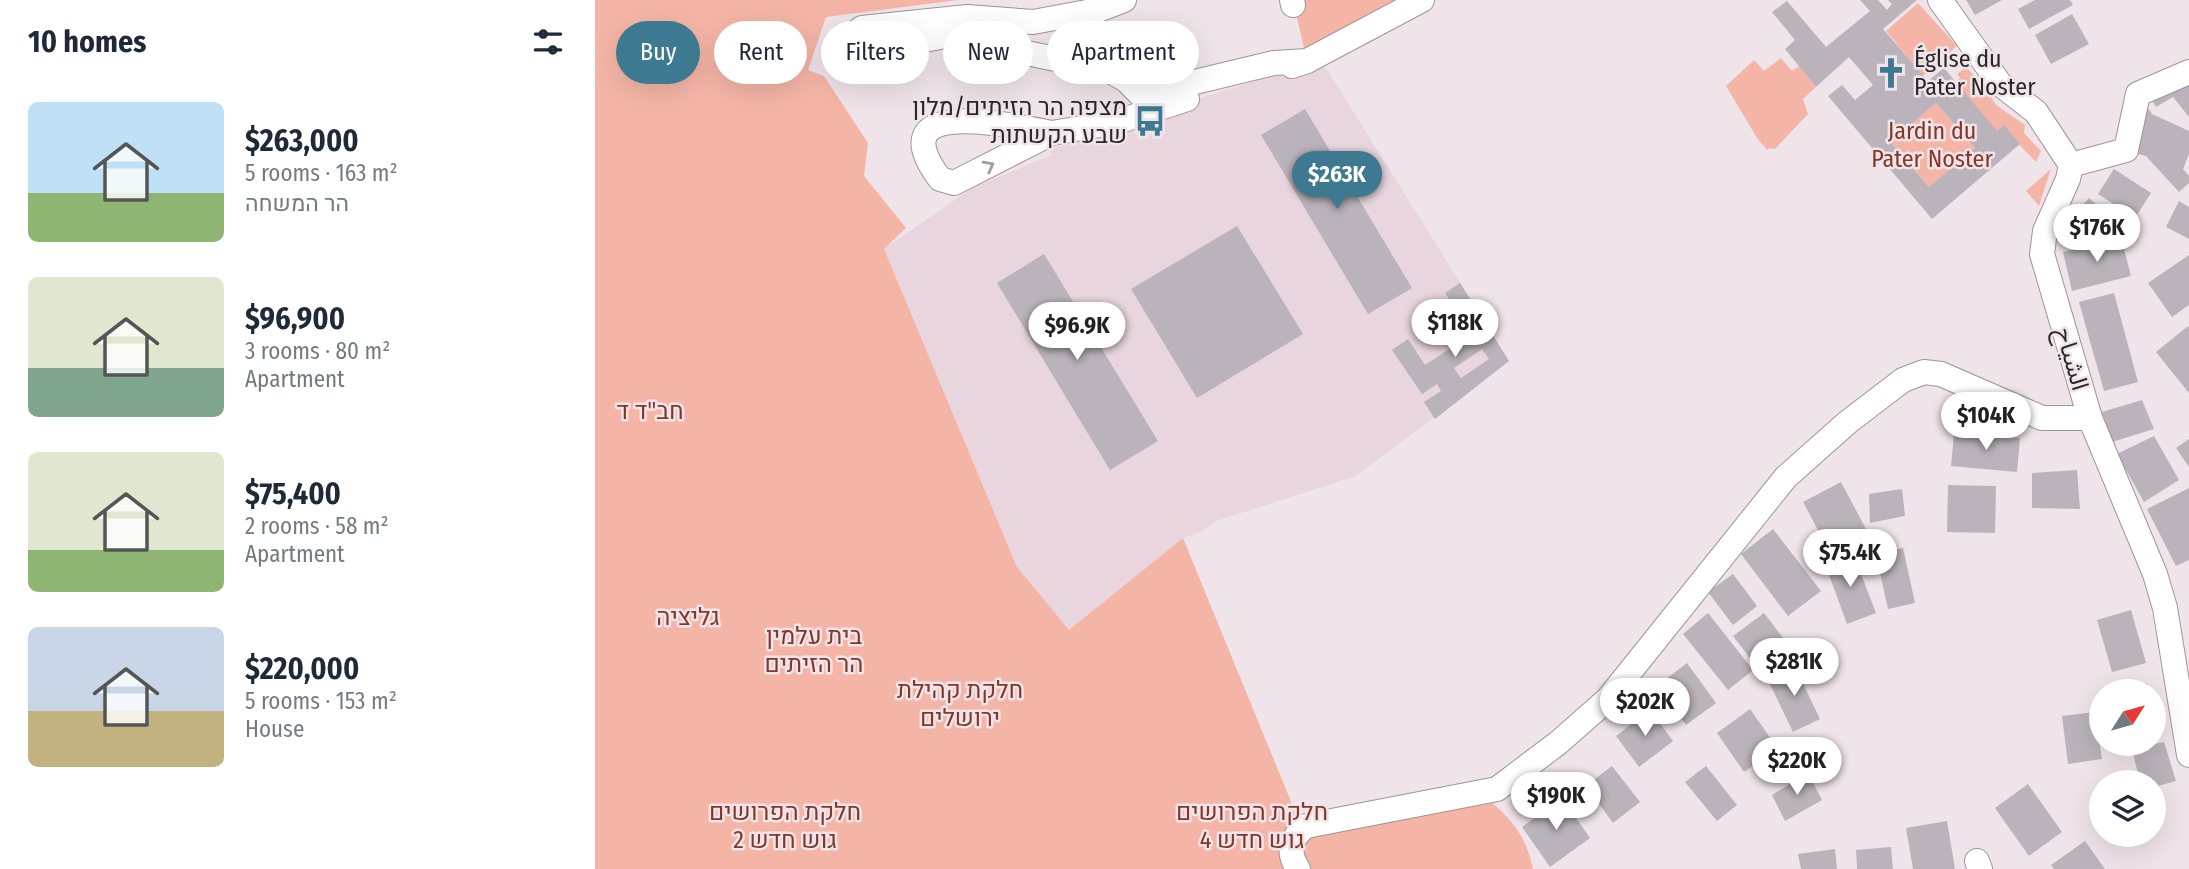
<!DOCTYPE html>
<html lang="en">
<head>
<meta charset="utf-8">
<style>
  body { margin:0; font-family:"Fira Sans Condensed","Noto Sans Arabic",Heebo,sans-serif; background:#f2f2f3; color:#1f2937; height:100vh; display:flex; flex-direction:column; font-size:26px; white-space:nowrap }
  * { box-sizing:border-box; margin:0 }
  p { font-size:23px; color:#747a83 }
  .icon { flex:none; width:38px; height:38px; fill:none; stroke:currentColor; stroke-width:2; stroke-linecap:round; stroke-linejoin:round }
  .map { position:relative; flex:1; overflow:hidden }
  .sheet { display:flex; flex-direction:column; background:#fff; width:595px }
  .sheet>* { flex:none }
  .guide { position:absolute; left:21px; top:21px; width:665px; height:63px; display:flex; gap:14px }
  .needle { width:46px; rotate:53deg }
  .controls { position:absolute; left:1494px; top:679px; display:grid; gap:14px }
  .controls a { display:grid; place-items:center; width:77px; height:77px; border-radius:50%; background:#fff; box-shadow:0 7px 28px #0002; font-size:35px }
  .price { position:absolute; translate:-50% -60px; padding:0 16px; border-radius:24px; background:#fff; color:#222; font-size:23px; line-height:46px; filter:drop-shadow(0 2px 4px #0008) }
  .price::after { content:''; position:absolute; left:50%; top:42px; width:21px; height:16px; margin-left:-10px; background:inherit; clip-path:polygon(0 0,100% 0,50% 100%) }
  .price.current { background:#3d7991; color:#fff }
  ul { padding:0; list-style:none }
  li { display:flex; align-items:center; gap:21px; height:175px; padding:0 28px }
  li span { display:grid; place-items:center; flex:none; width:196px; height:140px; border-radius:10px; color:#555 }
  li>.icon { margin-inline-start:auto }
  span .icon { width:84px; height:84px; fill:#fffc; stroke-width:1 }
  li b { font-size:30px }
  h2 { display:flex; justify-content:space-between; align-items:center; height:84px; padding:0 28px; font-size:30px }
  .chip { padding:0 24px; border-radius:32px; background:#fff; box-shadow:0 7px 28px #0002; font-size:24px; line-height:63px }
  .chip.current { background:#3d7991; color:#fff }
  main { display:flex; flex:1; min-height:0 }
  .map>svg:first-child { display:block }
  .built { fill:#e8d5de }
  .green { fill:#f5b5a6 }
  .building { fill:#bab3bb; fill-rule:evenodd }
  .lines { fill:none; stroke-linecap:round; stroke-linejoin:round }
  .minor-casing { stroke:#9e9499; stroke-width:26 }
  .minor { stroke:#fff; stroke-width:24 }
  .oneway { stroke:#a09e9f }
  .labels { text-anchor:middle; stroke-width:5; stroke-linejoin:round; paint-order:stroke }
  .poi-label { font-size:24px; fill:#2b2729; stroke:#efe4ea; text-anchor:start }
  .park-label { font-size:24px; fill:#843726; stroke:#efe4ea }
  .street-label { font-size:24px; fill:#2b2729; stroke:#efe4ea }
</style>
</head>
<body>
<main>
<section class="sheet">
<h2>10 homes<svg class="icon" aria-label="filters" viewBox="0 0 24 24"><path d="M4 7h16M4 17h16"/><circle cx="9" cy="7" r="2"/><circle cx="15" cy="17" r="2"/></svg></h2>
<ul>
<li><span style="background:linear-gradient(#bfe0f5 65%,#8fb573 0)"><svg class="icon" aria-label="home" viewBox="0 0 24 24"><path d="M3 11l9-7 9 7M6 9v11h12V9"/></svg></span><div><b>$263,000</b><p>5 rooms · 163 m²</p><p>הר המשחה</p></div></li>
<li><span style="background:linear-gradient(#dfe7d0 65%,#7fa58c 0)"><svg class="icon" aria-label="home" viewBox="0 0 24 24"><path d="M3 11l9-7 9 7M6 9v11h12V9"/></svg></span><div><b>$96,900</b><p>3 rooms · 80 m²</p><p>Apartment</p></div></li>
<li><span style="background:linear-gradient(#dfe7d0 70%,#8fb573 0)"><svg class="icon" aria-label="home" viewBox="0 0 24 24"><path d="M3 11l9-7 9 7M6 9v11h12V9"/></svg></span><div><b>$75,400</b><p>2 rooms · 58 m²</p><p>Apartment</p></div></li>
<li><span style="background:linear-gradient(#c9d6e8 60%,#c2b280 0)"><svg class="icon" aria-label="home" viewBox="0 0 24 24"><path d="M3 11l9-7 9 7M6 9v11h12V9"/></svg></span><div><b>$220,000</b><p>5 rooms · 153 m²</p><p>House</p></div></li>
</ul>
</section>
<div class="map">
<svg width="1594" height="869" viewBox="0 0 1594 869">
  <rect width="100%" height="100%" fill="#efe4ea"/>
  <path class="built" d="M723,61L733,71L914,361L761,476L621,521L602,534L588,538L474,631L422,567L289,249L377,188L457,155L454,150L509,129Z"/>
  <g class="green">
    <path d="M0,0H363L231,17L213,70L229,76L273,143L269,176L311,228L289,249L422,567L474,630L588,538L704,821L716,833L897,803C920,822 932,840 938,869H0Z"/>
    <path d="M698,0H811L712,61Z"/>
    <path d="M1323,3L1362,46L1328,76L1291,31Z"/>
    <path d="M1186,58L1197,71L1204,66L1221,87L1208,99L1213,114L1180,149L1174,148L1172,150L1162,138L1131,86L1159,60L1169,71Z"/>
    <path d="M1371,67L1389,86L1401,105L1430,125L1429,133L1446,151L1441,162L1421,141L1397,140L1351,89L1365,78L1362,74Z"/>
    <path d="M1341,103L1380,148L1334,187L1295,142Z"/>
    <path d="M1456,169L1444,206L1431,191Z"/>
  </g>
  <g class="building">
    <path d="M1265,0H1283L1292,10L1297,4L1293,0H1322L1288,29L1333,81L1349,68L1402,131L1409,125L1425,144L1337,219L1233,96L1247,85L1260,100L1278,85L1254,57L1221,87L1190,49L1200,40L1177,12L1192,1L1231,47L1275,11ZM1341,103L1380,148L1334,187L1295,142Z"/>
    <path d="M1371,0H1407L1380,15Z"/>
    <path d="M1440,0H1475L1478,5L1434,29L1423,9Z"/>
    <path d="M1477,14L1494,44L1456,64L1440,35Z"/>
    <path d="M1594,80V117L1578,97L1561,107L1554,94Z"/>
    <path d="M1546,98L1557,114L1594,131V154L1588,169L1594,176V183L1584,192L1551,156L1534,152Z"/>
    <path d="M710,109L817,288L773,314L666,135Z"/>
    <path d="M1519,169L1556,193L1540,218L1503,194Z"/>
    <path d="M1494,198L1519,221L1498,243L1474,220Z"/>
    <path d="M1584,201L1594,207V239L1571,227Z"/>
    <path d="M642,226L708,334L602,398L536,289Z"/>
    <path d="M1526,238L1536,276L1477,291L1468,252Z"/>
    <path d="M449,254L563,441L515,470L402,283Z"/>
    <path d="M1594,255V305L1577,317L1553,283Z"/>
    <path d="M865,283L914,361L840,419L829,402L846,391L842,384L827,394L797,350L813,339L830,365L877,334L850,293ZM887,349L894,359L866,378L859,368Z"/>
    <path d="M1519,293L1543,382L1509,391L1484,302Z"/>
    <path d="M1593,326L1594,328V393L1561,352Z"/>
    <path d="M1547,400L1559,429L1517,442L1507,412Z"/>
    <path d="M1359,433L1425,438L1422,472L1356,466Z"/>
    <path d="M1559,436L1584,480L1549,502L1522,454Z"/>
    <path d="M1594,439V467L1581,448Z"/>
    <path d="M1482,470L1485,509L1437,508V473Z"/>
    <path d="M1246,482L1271,529L1233,549L1208,502Z"/>
    <path d="M1353,485L1401,486L1400,533L1352,532Z"/>
    <path d="M1594,488V560L1581,566L1552,509Z"/>
    <path d="M1307,489L1310,516L1275,523L1274,494Z"/>
    <path d="M1178,529L1226,591L1193,616L1146,554Z"/>
    <path d="M1308,548L1320,603L1293,609L1281,554Z"/>
    <path d="M1258,553L1281,613L1252,624L1230,564Z"/>
    <path d="M1138,574L1162,606L1138,625L1113,592Z"/>
    <path d="M1536,610L1551,663L1517,672L1502,620Z"/>
    <path d="M1113,613L1158,670L1133,690L1088,634Z"/>
    <path d="M1169,613L1198,651L1167,674L1138,636Z"/>
    <path d="M1092,663L1121,703L1091,725L1062,686Z"/>
    <path d="M1199,665L1225,719L1198,732L1172,678Z"/>
    <path d="M1552,683L1554,691H1521V690Z"/>
    <path d="M1155,709L1183,749L1149,772L1122,733Z"/>
    <path d="M1055,710L1078,741L1044,767L1021,736Z"/>
    <path d="M1500,712L1507,759L1473,764L1467,716Z"/>
    <path d="M1569,742L1581,781L1559,787V782H1545L1537,749Z"/>
    <path d="M1017,766L1045,802L1018,823L991,786Z"/>
    <path d="M1111,766L1142,805L1122,821L1090,782Z"/>
    <path d="M1213,773L1227,800L1190,821L1177,795Z"/>
    <path d="M1433,784L1467,832L1434,856L1400,808Z"/>
    <path d="M967,798L995,838L955,867L927,827Z"/>
    <path d="M1352,821L1360,869H1318L1311,828Z"/>
    <path d="M1490,841L1510,869H1459L1456,865Z"/>
    <path d="M1296,847L1298,869H1262L1261,850Z"/>
    <path d="M1240,849L1242,869H1206L1203,854Z"/>
  </g>
  <g class="lines">
    <defs>
      <g id="minor">
        <path d="M529,0L503,10L438,22L372,17L267,28L251,40L248,55L262,64L278,50L350,36L513,70L531,80L546,95L679,63L712,61"/>
        <path d="M697,0L698,5"/>
        <path d="M1345,0L1405,84L1441,112L1476,165L1473,179L1450,231L1447,254L1495,418L1560,574L1570,608L1594,755"/>
        <path d="M697,66L712,61L827,0"/>
        <path d="M457,133C420,126 281,94 345,179L359,183L457,133L522,122L592,99"/>
        <path d="M1476,165L1531,150L1543,94L1594,72"/>
        <path d="M1382,861L1385,869"/>
        <path d="M703,869C692,852 695,838 711,826L902,789L963,743L1013,699L1191,477L1253,422L1308,380L1329,372L1346,374L1447,418H1495"/>
      </g>
    </defs>
    <use href="#minor" class="minor-casing"/>
    <use href="#minor" class="minor"/>
  </g>
  <defs><path id="oneway-chevron" d="M-2-3.5L2.5 0L-2 3.5" fill="none" stroke-width="1.6" stroke-linecap="round" stroke-linejoin="round" transform="scale(1.75)"/></defs>
  <use class="oneway" href="#oneway-chevron" transform="translate(394 166) rotate(-28)"/>
  <defs>
    <symbol id="church-bare" viewBox="-9 -9 18 18"><path d="M-1.2-6h2.4v3.5h3.3v2.4h-3.3V6h-2.4V-.1h-3.3v-2.4h3.3Z" fill="#3d7991" stroke="#efe4ea" stroke-width="2.5" paint-order="stroke"/></symbol>
    <symbol id="bus-bare" viewBox="-9 -9 18 18"><path d="M-5-6H5V4H4V6H2V4H-2V6H-4V4H-5ZM-3.5-4V0h7V-4ZM-3.5 1.2v1.5H-2V1.2ZM2 1.2v1.5H3.5V1.2Z" fill="#3d7991" stroke="#efe4ea" stroke-width="2.5" paint-order="stroke"/></symbol>
  </defs>
  <g fill-rule="evenodd">
    <use href="#church-bare" x="1274" y="51" width="44" height="44"/>
    <use href="#bus-bare" x="533" y="99" width="44" height="44"/>
  </g>
  <g class="labels">
    <g class="poi-label">
      <text x="1319" y="67">Église du<tspan x="1319" dy="28">Pater Noster</tspan></text>
      <text x="532" y="115" text-anchor="end">מצפה הר הזיתים/מלון<tspan x="532" dy="28">שבע הקשתות</tspan></text>
    </g>
    <g class="park-label">
      <text x="1337" y="139">Jardin du<tspan x="1337" dy="28">Pater Noster</tspan></text>
      <text x="55" y="419">חב"ד ד</text>
      <text x="93" y="625">גליציה</text>
      <text x="219" y="644">בית עלמין<tspan x="219" dy="28">הר הזיתים</tspan></text>
      <text x="365" y="698">חלקת קהילת<tspan x="365" dy="28">ירושלים</tspan></text>
      <text x="190" y="820">חלקת הפרושים<tspan x="190" dy="28">גוש חדש 2</tspan></text>
      <text x="657" y="820">חלקת הפרושים<tspan x="657" dy="28">גוש חדש 4</tspan></text>
    </g>
    <g class="street-label">
      <text transform="translate(1477 359) rotate(74)" y="8">الشياح</text>
    </g>
  </g>
</svg>
<div class="controls">
<a><svg class="needle" viewBox="-14 -14 28 28"><path d="M0-13l5 13h-10z" fill="#e53935"/><path d="M0 13l5-13h-10z" fill="#747a83"/></svg></a>
<a><svg class="icon" aria-label="layers" viewBox="0 0 24 24"><path d="M12 4l9 5-9 5-9-5zM3 14l9 5 9-5"/></svg></a>
</div>
<b class="price current" style="left:742px;top:211px">$263K</b>
<b class="price" style="left:1502px;top:264px">$176K</b>
<b class="price" style="left:860px;top:359px">$118K</b>
<b class="price" style="left:482px;top:362px">$96.9K</b>
<b class="price" style="left:1391px;top:452px">$104K</b>
<b class="price" style="left:1255px;top:589px">$75.4K</b>
<b class="price" style="left:1199px;top:698px">$281K</b>
<b class="price" style="left:1050px;top:738px">$202K</b>
<b class="price" style="left:1202px;top:797px">$220K</b>
<b class="price" style="left:961px;top:832px">$190K</b>
<div class="guide">
<a class="chip current">Buy</a>
<a class="chip">Rent</a>
<a class="chip">Filters</a>
<a class="chip">New</a>
<a class="chip">Apartment</a>
</div>
</div>
</main>
</body>
</html>
